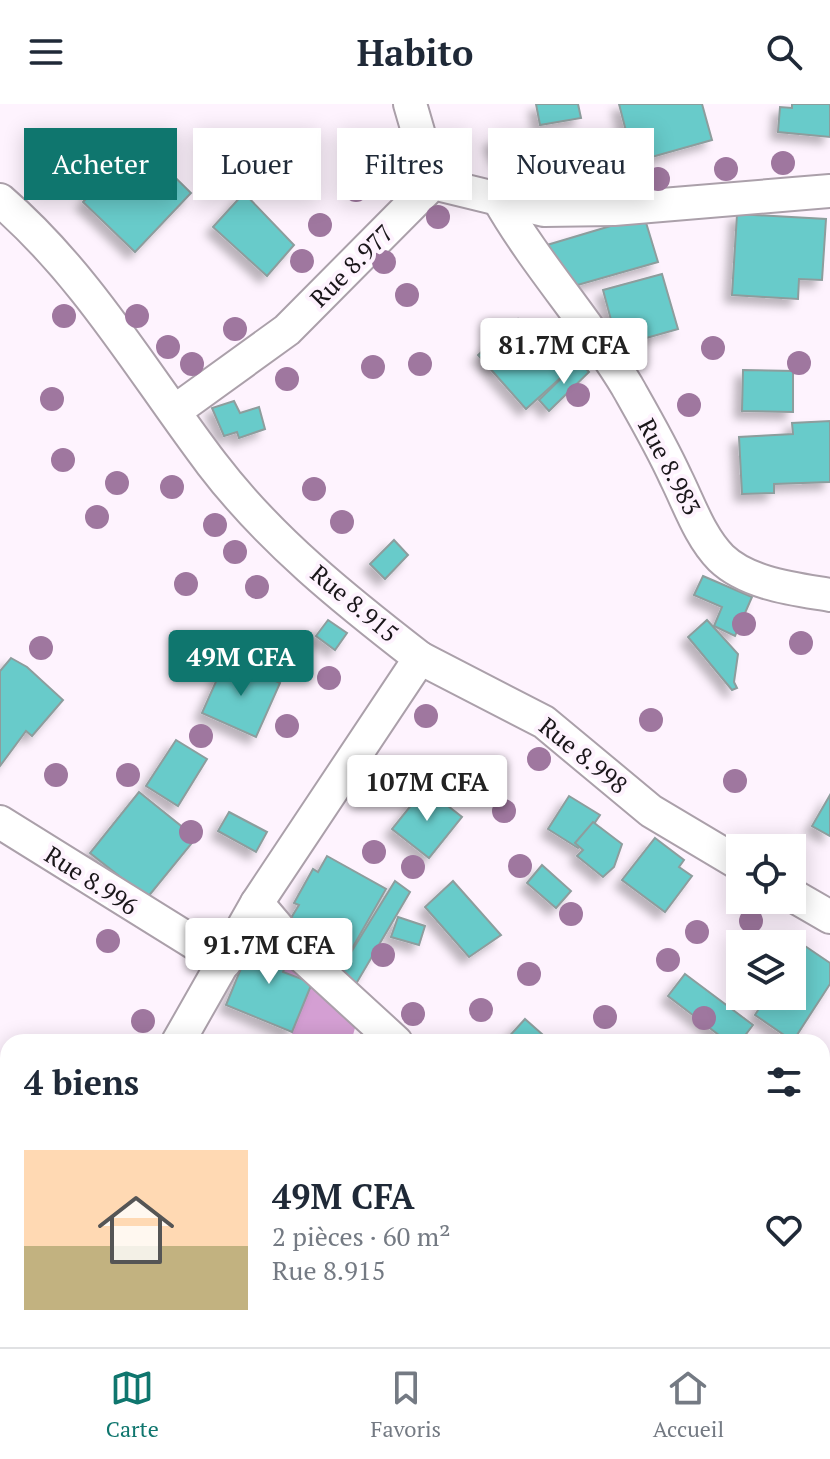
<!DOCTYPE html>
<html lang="fr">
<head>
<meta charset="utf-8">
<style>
  body { margin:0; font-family:"PT Serif",serif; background:#f6f6f7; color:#1f2937; height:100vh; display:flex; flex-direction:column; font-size:30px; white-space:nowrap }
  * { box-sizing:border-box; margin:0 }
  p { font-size:26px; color:#747a83 }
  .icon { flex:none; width:44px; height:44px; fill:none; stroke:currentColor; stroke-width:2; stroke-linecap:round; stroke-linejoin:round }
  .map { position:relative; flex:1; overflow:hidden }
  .panel { position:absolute; left:0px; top:930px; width:830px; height:314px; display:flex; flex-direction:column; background:#fff; border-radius:24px 24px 0 0; box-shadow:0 4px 20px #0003 }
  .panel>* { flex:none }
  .guide { position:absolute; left:24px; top:24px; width:782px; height:72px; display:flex; gap:16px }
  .buttons { position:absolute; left:726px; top:730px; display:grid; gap:16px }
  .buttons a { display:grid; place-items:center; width:80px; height:80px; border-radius:0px; background:#fff; box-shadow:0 4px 20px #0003; font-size:40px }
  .price { position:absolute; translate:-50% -68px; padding:0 18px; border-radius:8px; background:#fff; color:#222; font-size:26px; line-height:52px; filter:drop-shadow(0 2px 4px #0008) }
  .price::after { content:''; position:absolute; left:50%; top:48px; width:24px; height:18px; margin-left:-12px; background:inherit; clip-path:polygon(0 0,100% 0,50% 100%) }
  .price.current { background:#0f766e; color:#fff }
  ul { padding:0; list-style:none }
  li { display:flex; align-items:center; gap:24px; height:200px; padding:0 24px }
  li+li { border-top:2px solid #e0e1e3 }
  li span { display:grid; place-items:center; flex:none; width:224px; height:160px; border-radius:0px; color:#555 }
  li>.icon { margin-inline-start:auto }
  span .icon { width:96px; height:96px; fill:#fffc; stroke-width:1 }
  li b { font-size:34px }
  h2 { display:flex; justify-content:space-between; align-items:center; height:96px; padding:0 24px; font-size:34px }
  .pill { padding:0 28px; border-radius:0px; background:#fff; box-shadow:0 4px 20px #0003; font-size:28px; line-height:72px }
  .pill.current { background:#0f766e; color:#fff }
  header { display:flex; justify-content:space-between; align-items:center; height:104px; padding:0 24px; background:#fff; font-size:36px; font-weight:800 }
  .tabs { display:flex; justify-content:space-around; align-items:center; height:112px; border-top:2px solid #e0e1e3; background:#fff; font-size:22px; color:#747a83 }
  .tabs a { display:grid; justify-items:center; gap:4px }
  .tabs .current { color:#0f766e }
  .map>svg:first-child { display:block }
  .forest { fill:#d49fd3 }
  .building { fill:#68cbca; stroke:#8d9d9d; stroke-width:2; filter:url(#shadow) }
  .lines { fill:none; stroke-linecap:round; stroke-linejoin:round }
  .minor-casing { stroke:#aba0aa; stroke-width:36 }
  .minor { stroke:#fff; stroke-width:32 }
  .tree { fill:#9f779f }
  .labels { text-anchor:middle; stroke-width:8; stroke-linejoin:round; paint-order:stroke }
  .street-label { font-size:24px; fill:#1a161a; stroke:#fef3fe }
</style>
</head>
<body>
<header><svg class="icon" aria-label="menu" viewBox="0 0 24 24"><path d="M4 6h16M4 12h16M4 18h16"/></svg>Habito<svg class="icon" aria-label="search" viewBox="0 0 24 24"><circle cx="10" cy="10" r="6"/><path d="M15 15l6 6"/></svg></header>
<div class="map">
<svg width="830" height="1243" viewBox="0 0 830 1243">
  <defs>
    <filter id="shadow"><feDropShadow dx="-7" dy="7" stdDeviation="4" flood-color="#0004"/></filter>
  </defs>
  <rect width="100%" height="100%" fill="#fef3fe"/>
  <path class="forest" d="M263,829L350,912L355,924L351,938H302L245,889L236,865L248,832Z"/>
  <g class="building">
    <path d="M536,0H578L581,14L540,21Z"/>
    <path d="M619,0H702L712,36L634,58Z"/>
    <path d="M792,0H830V33L778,28L780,3L792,4Z"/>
    <path d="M509,28L518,46L499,55L491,37Z"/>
    <path d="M122,34L135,46L141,40L191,89L135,148L83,98L93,87L82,76Z"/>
    <path d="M244,89L294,141L267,172L213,123Z"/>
    <path d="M737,110L826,115L822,176L799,175L798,195L732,191Z"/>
    <path d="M644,112L658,158L560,186L547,141Z"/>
    <path d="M662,170L678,225L618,242L603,186Z"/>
    <path d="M518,215L566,269L526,305L478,251Z"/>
    <path d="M579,257L589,268L549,307L539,296Z"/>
    <path d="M743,266L793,267V308L742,307Z"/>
    <path d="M234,297L240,309L259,303L265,325L239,334L237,328L224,332L212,304Z"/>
    <path d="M830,317V378L774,380V389L742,390L739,333L793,330L792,319Z"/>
    <path d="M394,436L408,451L385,475L370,460Z"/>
    <path d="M703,472L752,493L735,532L714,522L722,503L694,491Z"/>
    <path d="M328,516L347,529L335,546L316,532Z"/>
    <path d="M707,516L738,550L734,578L737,584L732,586L688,533Z"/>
    <path d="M11,554L27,563L63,596L32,632L26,627L0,662V567Z"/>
    <path d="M226,555L280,579L256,633L202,609Z"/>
    <path d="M176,636L207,655L178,702L146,682Z"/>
    <path d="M425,684L462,713L429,754L392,725Z"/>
    <path d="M139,688L196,734L147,794L90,749Z"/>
    <path d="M830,691V732L812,722Z"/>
    <path d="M569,692L600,711L578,744L548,725Z"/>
    <path d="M229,708L267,728L256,748L218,727Z"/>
    <path d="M593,718L622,740L614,763L603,773L577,752L583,746L575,739Z"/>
    <path d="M655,734L684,756L679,763L692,772L665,808L622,776Z"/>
    <path d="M327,752L386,785L350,848L291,814L299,801L294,799L313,765L318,768Z"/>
    <path d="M542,761L571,787L556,804L527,779Z"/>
    <path d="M395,777L410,788L353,885L337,871Z"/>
    <path d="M453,777L501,831L469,853L425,803Z"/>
    <path d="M398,813L425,822L419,841L391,833Z"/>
    <path d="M255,830L292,845L283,868L312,879L292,928L226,901Z"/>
    <path d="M802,840L830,859V880L793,937L755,911L767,892H792V855Z"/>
    <path d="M685,870L753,921L740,938H728L668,892Z"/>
    <path d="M525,915L551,938H504Z"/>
    <path d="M822,1026L830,1031V1059L822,1071Z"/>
    <path d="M825,1119L830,1123V1180L822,1175Z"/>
    <path d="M827,1208L830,1209V1243H809L812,1236H822V1217Z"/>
    <path d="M18,1236H107L103,1243H14Z"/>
    <path d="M517,1236H576L569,1243H524Z"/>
  </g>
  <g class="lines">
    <defs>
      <g id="minor">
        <path d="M410,0L433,79"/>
        <path d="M0,96C87,171 143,269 212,360C270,436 345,496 420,554L257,799L178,938"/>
        <path d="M499,96C537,162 588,217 627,282C644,312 662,343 676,374C689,400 700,433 721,454C748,480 795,485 830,491"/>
        <path d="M175,307L287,226L433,79L544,106L614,105L830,87"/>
        <path d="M420,554L544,618L651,707L740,760"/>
        <path d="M0,718L225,858"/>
        <path d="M792,791L830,813"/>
        <path d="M257,799L301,851L396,938"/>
        <path d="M0,1223L8,1210"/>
        <path d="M219,1236L232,1243"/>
        <path d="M631,1243L634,1236"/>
      </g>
    </defs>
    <use href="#minor" class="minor-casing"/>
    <use href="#minor" class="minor"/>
  </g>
  <g class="tree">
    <circle cx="564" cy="51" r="12"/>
    <circle cx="783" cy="59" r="12"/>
    <circle cx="228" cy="60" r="12"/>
    <circle cx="726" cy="65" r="12"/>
    <circle cx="388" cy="75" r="12"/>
    <circle cx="658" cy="75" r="12"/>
    <circle cx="356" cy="86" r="12"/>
    <circle cx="438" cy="113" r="12"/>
    <circle cx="320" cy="121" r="12"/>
    <circle cx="302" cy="157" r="12"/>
    <circle cx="384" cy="158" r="12"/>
    <circle cx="407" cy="191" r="12"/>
    <circle cx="64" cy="212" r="12"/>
    <circle cx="137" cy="212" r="12"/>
    <circle cx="235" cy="225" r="12"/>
    <circle cx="168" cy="243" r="12"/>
    <circle cx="713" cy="244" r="12"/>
    <circle cx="799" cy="259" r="12"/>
    <circle cx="192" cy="260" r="12"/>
    <circle cx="420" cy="260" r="12"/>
    <circle cx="373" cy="263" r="12"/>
    <circle cx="287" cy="275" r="12"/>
    <circle cx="578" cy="291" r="12"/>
    <circle cx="52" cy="295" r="12"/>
    <circle cx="689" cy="301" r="12"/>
    <circle cx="63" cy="356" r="12"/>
    <circle cx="117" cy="379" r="12"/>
    <circle cx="172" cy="383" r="12"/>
    <circle cx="314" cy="385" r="12"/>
    <circle cx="97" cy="413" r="12"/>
    <circle cx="342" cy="418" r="12"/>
    <circle cx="215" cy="421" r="12"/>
    <circle cx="235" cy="448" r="12"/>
    <circle cx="186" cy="480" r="12"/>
    <circle cx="257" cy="483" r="12"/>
    <circle cx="744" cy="520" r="12"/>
    <circle cx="801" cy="539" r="12"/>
    <circle cx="41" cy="544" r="12"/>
    <circle cx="329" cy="574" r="12"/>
    <circle cx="426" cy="612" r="12"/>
    <circle cx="651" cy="616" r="12"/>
    <circle cx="287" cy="622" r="12"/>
    <circle cx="201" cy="632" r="12"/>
    <circle cx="539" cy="655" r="12"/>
    <circle cx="56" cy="671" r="12"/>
    <circle cx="128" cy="671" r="12"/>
    <circle cx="735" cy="677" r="12"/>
    <circle cx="504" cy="707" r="12"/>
    <circle cx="191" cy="728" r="12"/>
    <circle cx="374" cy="748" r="12"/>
    <circle cx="520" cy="762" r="12"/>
    <circle cx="413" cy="763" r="12"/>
    <circle cx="571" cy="810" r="12"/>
    <circle cx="751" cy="817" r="12"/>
    <circle cx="697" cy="828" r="12"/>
    <circle cx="108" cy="837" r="12"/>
    <circle cx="383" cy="851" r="12"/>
    <circle cx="668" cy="856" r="12"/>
    <circle cx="529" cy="870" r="12"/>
    <circle cx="481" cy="906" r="12"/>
    <circle cx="413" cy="910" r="12"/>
    <circle cx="605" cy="913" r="12"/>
    <circle cx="704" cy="914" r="12"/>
    <circle cx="143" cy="917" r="12"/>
  </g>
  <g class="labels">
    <g class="street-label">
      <text transform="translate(352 162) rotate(-45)" y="8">Rue 8.977</text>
      <text transform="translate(669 363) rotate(62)" y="8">Rue 8.983</text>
      <text transform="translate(354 500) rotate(40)" y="8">Rue 8.915</text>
      <text transform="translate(583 652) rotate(39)" y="8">Rue 8.998</text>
      <text transform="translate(91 777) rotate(33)" y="8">Rue 8.996</text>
    </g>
  </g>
</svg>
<div class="buttons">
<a><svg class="icon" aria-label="locate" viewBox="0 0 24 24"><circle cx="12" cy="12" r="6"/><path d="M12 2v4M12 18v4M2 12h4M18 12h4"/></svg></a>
<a><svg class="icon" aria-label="layers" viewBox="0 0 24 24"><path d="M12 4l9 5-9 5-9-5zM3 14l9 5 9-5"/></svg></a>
</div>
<b class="price" style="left:564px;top:282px">81.7M CFA</b>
<b class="price current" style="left:241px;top:594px">49M CFA</b>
<b class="price" style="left:427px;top:719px">107M CFA</b>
<b class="price" style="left:269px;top:882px">91.7M CFA</b>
<div class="guide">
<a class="pill current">Acheter</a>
<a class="pill">Louer</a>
<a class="pill">Filtres</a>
<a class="pill">Nouveau</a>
</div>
<section class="panel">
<h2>4 biens<svg class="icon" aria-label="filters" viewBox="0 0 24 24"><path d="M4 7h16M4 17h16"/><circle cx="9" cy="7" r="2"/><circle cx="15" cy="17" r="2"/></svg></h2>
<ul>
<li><span style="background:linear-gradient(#ffd9b3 60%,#c2b280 0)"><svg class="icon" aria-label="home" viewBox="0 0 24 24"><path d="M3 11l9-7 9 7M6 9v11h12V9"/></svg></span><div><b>49M CFA</b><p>2 pièces · 60 m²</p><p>Rue 8.915</p></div><svg class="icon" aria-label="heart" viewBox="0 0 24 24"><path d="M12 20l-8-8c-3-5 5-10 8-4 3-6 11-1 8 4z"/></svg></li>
</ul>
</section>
</div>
<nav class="tabs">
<a class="current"><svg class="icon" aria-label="map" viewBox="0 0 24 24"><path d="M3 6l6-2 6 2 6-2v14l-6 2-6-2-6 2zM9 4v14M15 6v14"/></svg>Carte</a>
<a><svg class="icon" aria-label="saved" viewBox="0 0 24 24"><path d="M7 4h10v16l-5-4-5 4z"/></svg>Favoris</a>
<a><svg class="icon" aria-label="home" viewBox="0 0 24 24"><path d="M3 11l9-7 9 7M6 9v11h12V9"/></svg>Accueil</a>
</nav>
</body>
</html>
